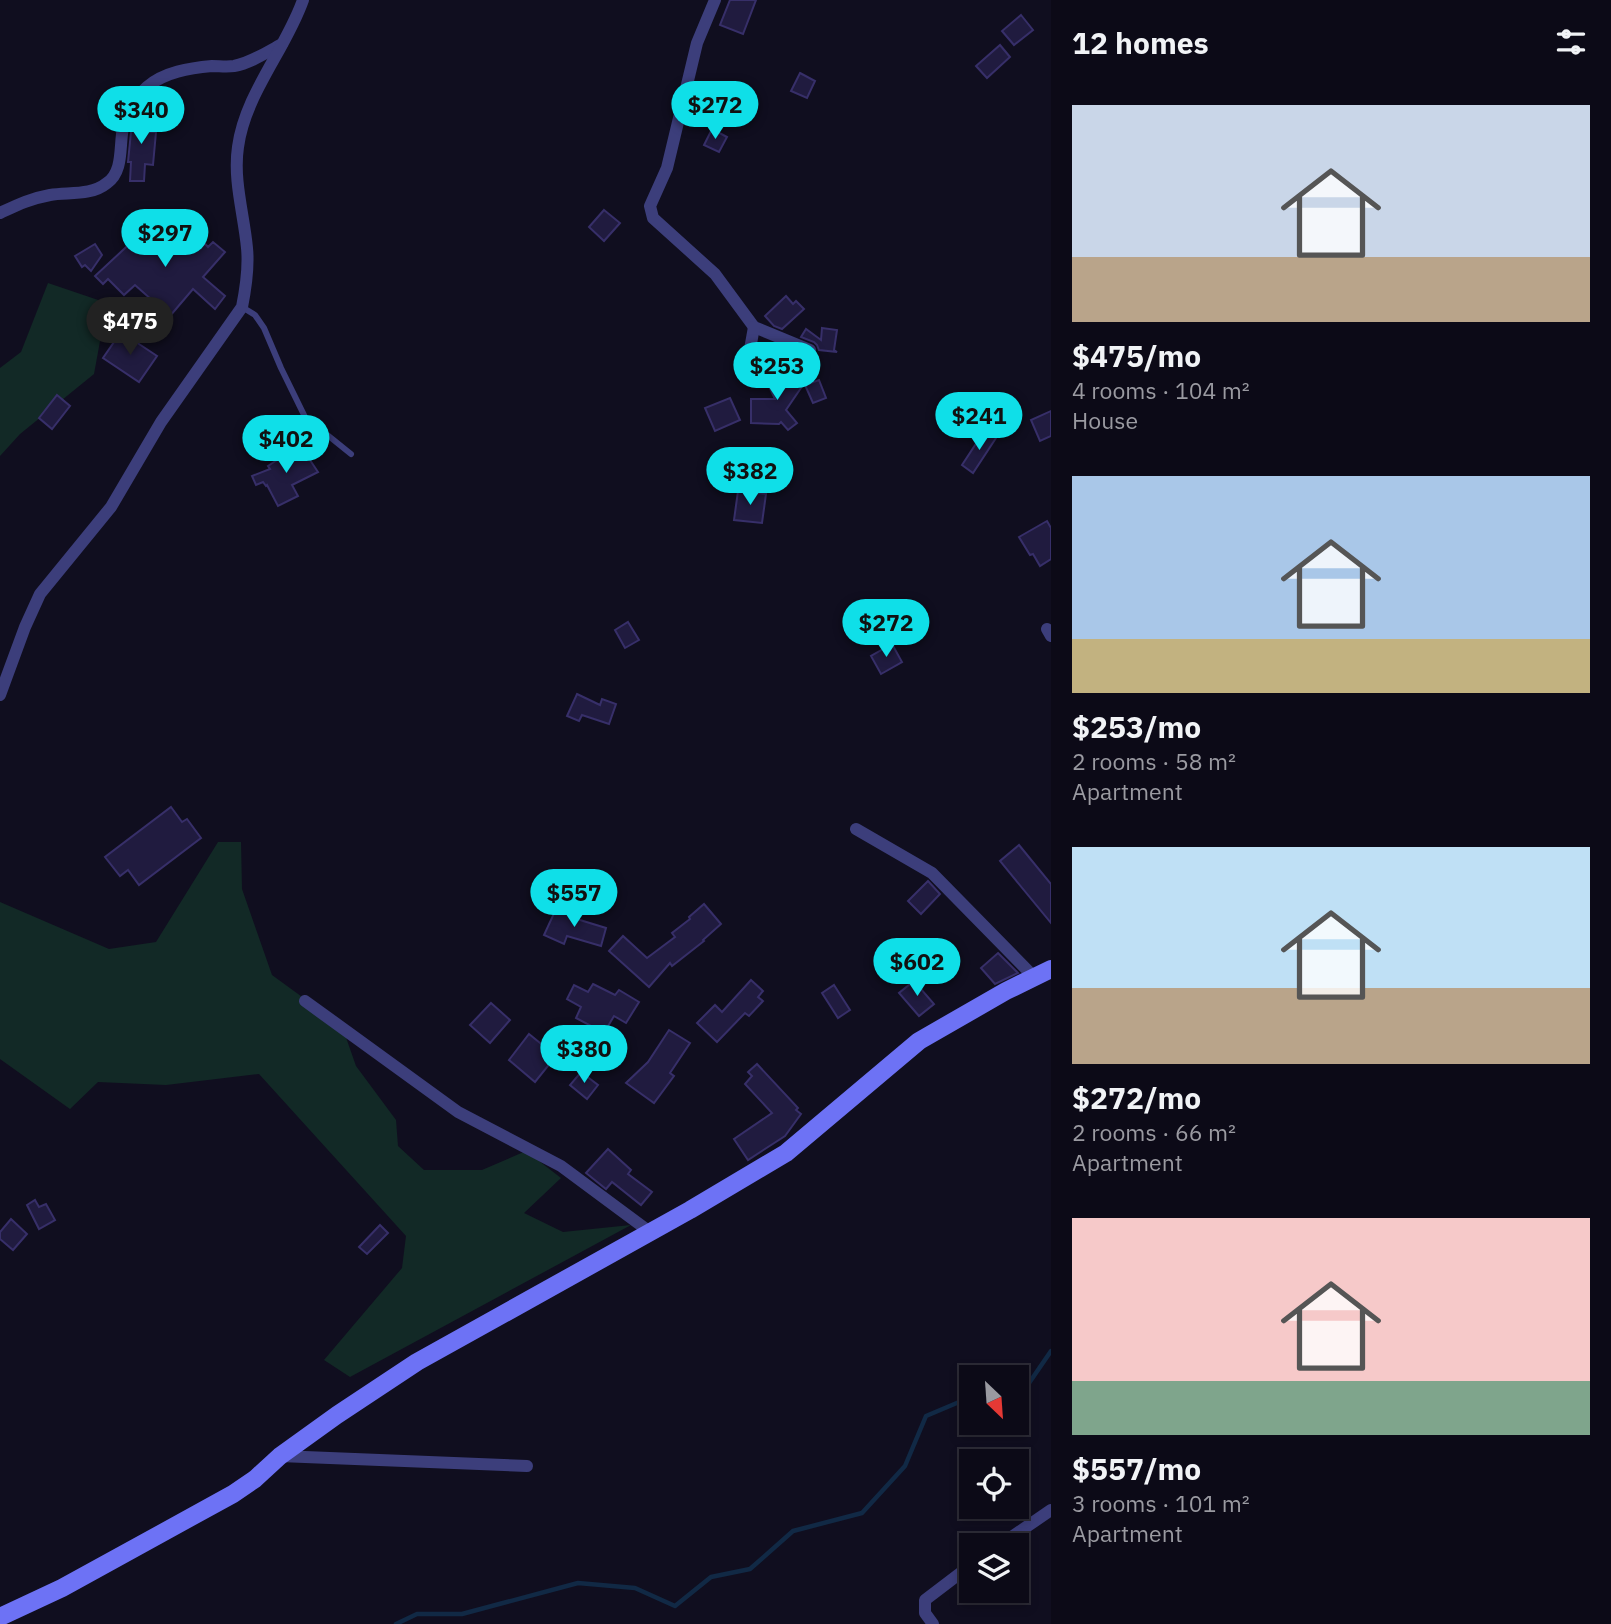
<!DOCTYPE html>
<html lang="en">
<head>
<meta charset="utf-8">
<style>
  body { margin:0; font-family:"IBM Plex Sans",sans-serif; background:#151320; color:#f1f3f6; height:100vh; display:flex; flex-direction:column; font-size:26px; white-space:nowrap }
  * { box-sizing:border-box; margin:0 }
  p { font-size:23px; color:#9a9aa1 }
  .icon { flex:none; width:38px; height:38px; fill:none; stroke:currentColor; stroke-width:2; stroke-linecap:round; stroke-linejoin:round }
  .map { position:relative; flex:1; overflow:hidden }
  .sheet { display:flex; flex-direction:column; background:#0c0a17; width:560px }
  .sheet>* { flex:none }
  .needle { width:46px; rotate:155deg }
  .controls { position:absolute; left:959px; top:1365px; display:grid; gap:14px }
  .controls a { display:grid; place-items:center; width:70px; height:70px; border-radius:0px; background:#0c0a17; box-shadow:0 4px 10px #0003,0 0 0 2px #2c2b36; font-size:35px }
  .price { position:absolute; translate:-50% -60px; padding:0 16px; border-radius:24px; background:#0fdfe8; color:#111; font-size:23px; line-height:46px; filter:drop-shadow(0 2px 4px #0008) }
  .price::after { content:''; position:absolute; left:50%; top:42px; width:21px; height:16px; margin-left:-10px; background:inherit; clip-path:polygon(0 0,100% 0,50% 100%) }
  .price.on { background:#222; color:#fff }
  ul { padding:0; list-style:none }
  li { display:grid; align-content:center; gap:14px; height:371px; padding:0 21px }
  li span { display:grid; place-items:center; height:217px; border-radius:0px; color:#555 }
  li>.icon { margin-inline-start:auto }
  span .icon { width:126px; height:126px; fill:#fffc; stroke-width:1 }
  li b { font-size:30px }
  h2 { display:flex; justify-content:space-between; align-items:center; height:84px; padding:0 21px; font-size:30px }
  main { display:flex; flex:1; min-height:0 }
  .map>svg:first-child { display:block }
  .green { fill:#122926 }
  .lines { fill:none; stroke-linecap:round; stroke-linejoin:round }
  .stream { stroke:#112945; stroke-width:4.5 }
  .building { fill:#201b3f; stroke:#372f69; stroke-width:2 }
  .lane { stroke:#3c3e7b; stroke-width:6 }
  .street { stroke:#3c3e7b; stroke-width:12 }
  .secondary { stroke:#6d72f5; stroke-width:18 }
</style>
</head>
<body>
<main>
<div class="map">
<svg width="1051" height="1624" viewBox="0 0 1051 1624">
  <rect width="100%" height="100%" fill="#100e1f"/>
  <g class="green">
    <path d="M48,283L107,303L94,374L20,434L0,456V368L21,352Z"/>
    <path d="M218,842H241L242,889L272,975L342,1026L356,1066L396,1120L398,1146L424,1170H482L526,1151L561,1178L524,1213L563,1232L631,1225L350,1377L324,1360L402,1268L406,1236L259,1074L166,1085L98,1082L70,1109L0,1059V902L109,949L156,942Z"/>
  </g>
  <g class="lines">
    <g class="stream">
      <path d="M1017,1388L1027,1386L1051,1351"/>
      <path d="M396,1624L417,1614H462L578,1583L635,1588L675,1606L711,1577L750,1569L793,1531L862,1513L905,1466L926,1416L971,1397"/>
    </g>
  </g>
  <g class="building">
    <path d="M730,0H756L743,34L720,25Z"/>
    <path d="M1021,15L1033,30L1014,45L1002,31Z"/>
    <path d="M1000,45L1010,57L987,78L976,66Z"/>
    <path d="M800,73L815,81L807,98L791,91Z"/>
    <path d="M139,111L151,112L149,132H156L153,165L145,164L144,181H130L131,162H128L131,132Z"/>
    <path d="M712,129L727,137L719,152L704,145Z"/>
    <path d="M604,210L620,223L604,241L589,227Z"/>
    <path d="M151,224L164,237L172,230L187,245L197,235L208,247L213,242L225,252L203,277L225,296L215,309L193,289L170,316L135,285L124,295L108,279L103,284L95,276Z"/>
    <path d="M95,244L102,255L91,271L85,265L82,267L75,256Z"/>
    <path d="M786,296L793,304L796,301L804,309L782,329L774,326L765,316Z"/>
    <path d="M822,328L837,330L834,350L837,352L819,350L817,345L814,342L801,337L806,329L821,340Z"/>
    <path d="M121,332L157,356L139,382L103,358Z"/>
    <path d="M794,353L804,357L806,361L780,374L774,362Z"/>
    <path d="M786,372L803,385L786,410L797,423L788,430L781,422L779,424L751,423V399H775L766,380Z"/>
    <path d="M819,380L826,398L813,403L805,385Z"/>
    <path d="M57,395L70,406L52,429L39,418Z"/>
    <path d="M730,398L740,420L715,431L705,408Z"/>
    <path d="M1051,411V436L1040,441L1031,420Z"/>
    <path d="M985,430L996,438L973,473L962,465Z"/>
    <path d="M300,445L318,472L292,485L298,496L278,506L267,485L266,486L263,482L256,485L252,476L270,469L268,466Z"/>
    <path d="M771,454L770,471L738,469Z"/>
    <path d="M738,491L766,494L762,523L734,520Z"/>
    <path d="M1047,521L1051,528V559L1040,566L1033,554L1030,555L1019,537Z"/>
    <path d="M628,622L639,640L625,648L615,630Z"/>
    <path d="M892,644L902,662L881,674L871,656Z"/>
    <path d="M577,694L600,705L602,699L616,704L609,724L582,715L579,721L567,716Z"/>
    <path d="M171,807L182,822L187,819L201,838L139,885L128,870L120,876L105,857Z"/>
    <path d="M1019,845L1051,884V923L1000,861Z"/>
    <path d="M928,881L940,894L921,914L908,901Z"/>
    <path d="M704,904L721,924L703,940L704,941L672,966L670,963L649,987L609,951L623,936L647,958L675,937L672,933L690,919L689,917Z"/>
    <path d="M556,909L580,920L606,928L601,946L567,936L564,944L544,935Z"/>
    <path d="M998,953L1018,973L995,984L981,968Z"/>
    <path d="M751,980L763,991L758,997L763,1001L749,1016L745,1013L717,1042L697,1023L715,1005L722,1012Z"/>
    <path d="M914,981L934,1004L919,1016L899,993Z"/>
    <path d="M593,984L615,995L619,990L639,1002L626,1023L614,1016L598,1043L604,1048L598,1056L584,1046L597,1029L576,1018L581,1007L567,999L574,985L588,992Z"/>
    <path d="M834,985L850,1010L838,1018L822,993Z"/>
    <path d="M491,1003L510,1020L490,1043L470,1025Z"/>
    <path d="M669,1030L690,1043L670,1073L674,1076L654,1103L626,1083L648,1062Z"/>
    <path d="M529,1034L556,1056L535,1082L509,1060Z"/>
    <path d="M757,1064L798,1108L796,1110L801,1114L785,1136L748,1160L734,1139L772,1113L745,1084L752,1076L748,1072Z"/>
    <path d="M581,1072L598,1085L587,1099L570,1085Z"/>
    <path d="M608,1149L631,1170L628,1174L652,1192L641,1205L612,1182L606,1189L586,1173Z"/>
    <path d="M35,1200L39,1207L46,1204L55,1220L39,1229L27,1205Z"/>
    <path d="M11,1219L27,1234L13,1250L0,1239V1232Z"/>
    <path d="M380,1225L388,1233L367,1254L359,1247Z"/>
  </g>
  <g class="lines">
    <path class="lane" d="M242,307L255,315L264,328L281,368L305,417L351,454"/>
    <g class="street">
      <path d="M715,0L697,43L667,168L650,206L653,218L715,274L754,327L810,350"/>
      <path d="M0,213C19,204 29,199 50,195C69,192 91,196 107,183C124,171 119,146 123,128C126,114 136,97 147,87C164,72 190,68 212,66C219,66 227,67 234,66C251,63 267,52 282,44"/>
      <path d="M745,377L754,327"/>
      <path d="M1047,629L1051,636"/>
      <path d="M0,695L25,627L40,594L111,507L161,422L242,307C246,287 249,268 247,248C244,215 233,180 238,147C245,94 286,49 303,0"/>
      <path d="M856,829L932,873L1034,977"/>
      <path d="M305,1001L458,1112L561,1166L650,1232"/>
      <path d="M280,1456L527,1466"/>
      <path d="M1000,1545L1051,1510"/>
      <path d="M933,1624L925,1613V1600L971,1565"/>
    </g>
    <path class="secondary" d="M0,1617L62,1588L233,1494L255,1479L280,1456L337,1415L417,1362L690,1210L786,1153L919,1041L1006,991L1051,969"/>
  </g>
</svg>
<div class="controls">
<a><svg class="needle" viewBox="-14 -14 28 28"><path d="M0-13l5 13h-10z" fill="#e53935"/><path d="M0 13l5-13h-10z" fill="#9a9aa1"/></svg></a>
<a><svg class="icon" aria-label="locate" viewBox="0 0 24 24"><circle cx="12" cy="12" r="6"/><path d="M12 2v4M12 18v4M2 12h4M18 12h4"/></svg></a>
<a><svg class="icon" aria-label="layers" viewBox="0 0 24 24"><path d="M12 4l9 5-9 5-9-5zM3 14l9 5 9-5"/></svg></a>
</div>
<b class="price" style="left:715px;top:141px">$272</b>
<b class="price" style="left:141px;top:146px">$340</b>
<b class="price" style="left:165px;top:269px">$297</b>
<b class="price on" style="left:130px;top:357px">$475</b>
<b class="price" style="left:777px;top:402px">$253</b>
<b class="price" style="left:979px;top:452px">$241</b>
<b class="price" style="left:286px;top:475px">$402</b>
<b class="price" style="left:750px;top:507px">$382</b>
<b class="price" style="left:886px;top:659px">$272</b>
<b class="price" style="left:574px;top:929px">$557</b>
<b class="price" style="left:917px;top:998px">$602</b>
<b class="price" style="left:584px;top:1085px">$380</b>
</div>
<section class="sheet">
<h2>12 homes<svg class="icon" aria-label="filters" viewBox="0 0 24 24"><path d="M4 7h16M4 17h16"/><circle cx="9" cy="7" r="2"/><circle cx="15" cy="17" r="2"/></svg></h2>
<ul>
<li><span style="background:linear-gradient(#c9d6e8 70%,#b9a48a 0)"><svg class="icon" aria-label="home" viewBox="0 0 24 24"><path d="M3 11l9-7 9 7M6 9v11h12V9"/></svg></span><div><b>$475/mo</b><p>4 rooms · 104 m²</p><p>House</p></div></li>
<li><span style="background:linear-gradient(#a9c7e8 75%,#c2b280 0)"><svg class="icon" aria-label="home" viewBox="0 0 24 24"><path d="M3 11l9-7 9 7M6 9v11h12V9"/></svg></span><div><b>$253/mo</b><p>2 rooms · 58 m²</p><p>Apartment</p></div></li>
<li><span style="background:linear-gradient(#bfe0f5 65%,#b9a48a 0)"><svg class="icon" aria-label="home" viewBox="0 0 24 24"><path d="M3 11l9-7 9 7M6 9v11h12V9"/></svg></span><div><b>$272/mo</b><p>2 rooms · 66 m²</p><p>Apartment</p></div></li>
<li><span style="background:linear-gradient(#f6c9c9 75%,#7fa58c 0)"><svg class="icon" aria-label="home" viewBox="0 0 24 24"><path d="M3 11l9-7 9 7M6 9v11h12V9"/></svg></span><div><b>$557/mo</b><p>3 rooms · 101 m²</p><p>Apartment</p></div></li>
</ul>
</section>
</main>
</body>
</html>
